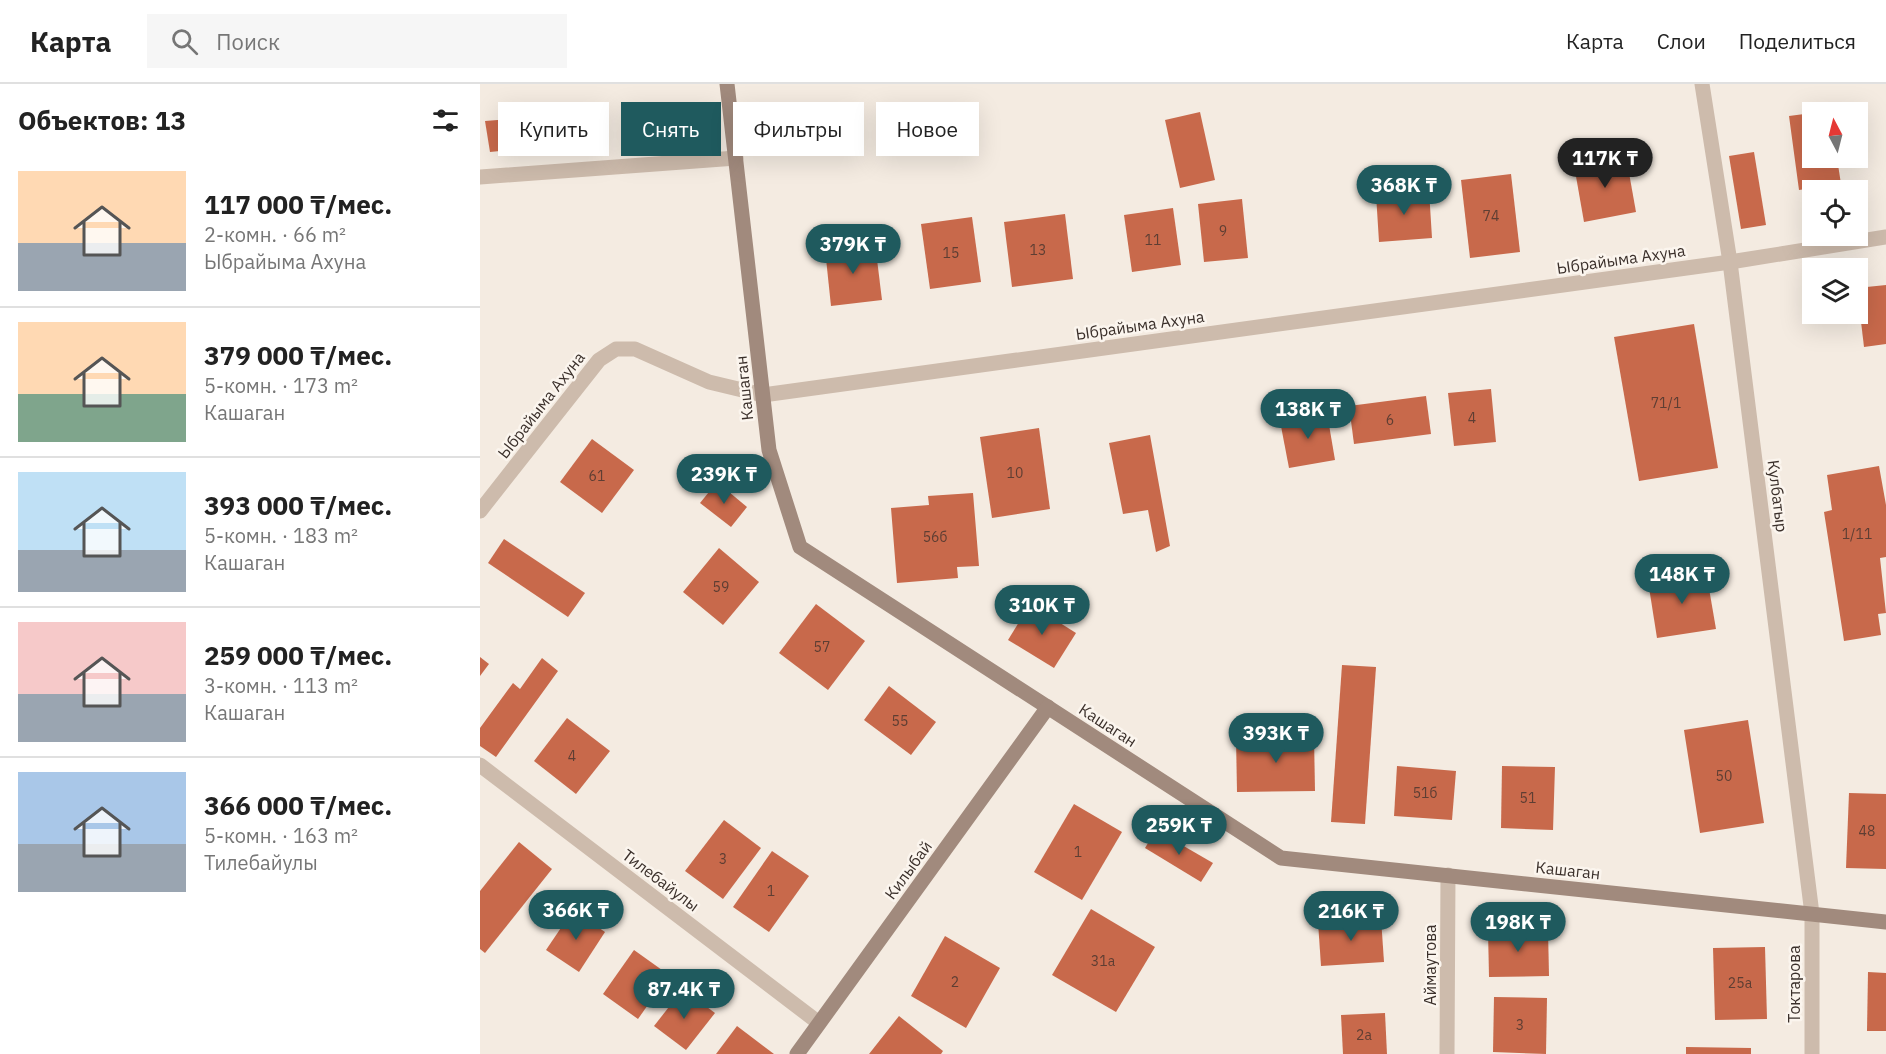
<!DOCTYPE html>
<html lang="ru">
<head>
<meta charset="utf-8">
<style>
  body { margin:0; font-family:"IBM Plex Sans",sans-serif; background:#f6f6f6; color:#222; height:100vh; display:flex; flex-direction:column; font-size:22px; white-space:nowrap }
  * { box-sizing:border-box; margin:0 }
  p { font-size:20px; color:#767676 }
  .icon { flex:none; width:33px; height:33px; fill:none; stroke:currentColor; stroke-width:2; stroke-linecap:round; stroke-linejoin:round }
  .map { position:relative; flex:1; overflow:hidden }
  .drawer { display:flex; flex-direction:column; background:#fff; width:480px }
  .drawer>* { flex:none }
  .hud { position:absolute; left:18px; top:18px; width:570px; height:54px; display:flex; gap:12px }
  .needle { width:39px; rotate:353deg }
  .fabs { position:absolute; left:1322px; top:18px; display:grid; gap:12px }
  .fabs a { display:grid; place-items:center; width:66px; height:66px; border-radius:0px; background:#fff; box-shadow:0 6px 24px #0002; font-size:30px }
  .price { position:absolute; translate:-50% -51px; padding:0 14px; border-radius:21px; background:#1f5a5e; color:#fff; font-size:20px; line-height:39px; filter:drop-shadow(0 2px 3px #0008) }
  .price::after { content:''; position:absolute; left:50%; top:36px; width:18px; height:14px; margin-left:-9px; background:inherit; clip-path:polygon(0 0,100% 0,50% 100%) }
  .price.selected { background:#222; color:#fff }
  ul { padding:0; list-style:none }
  li { display:flex; align-items:center; gap:18px; height:150px; padding:0 18px }
  li+li { border-top:2px solid #e0e0e0 }
  li span { display:grid; place-items:center; flex:none; width:168px; height:120px; border-radius:0px; color:#555 }
  li>.icon { margin-inline-start:auto }
  span .icon { width:72px; height:72px; fill:#fffc; stroke-width:1 }
  li b { font-size:26px }
  h2 { display:flex; justify-content:space-between; align-items:center; height:72px; padding:0 18px; font-size:26px }
  .pill { padding:0 21px; border-radius:0px; background:#fff; box-shadow:0 6px 24px #0002; font-size:21px; line-height:54px }
  .pill.selected { background:#1f5a5e; color:#fff }
  header { display:flex; align-items:center; gap:36px; box-sizing:border-box; height:84px; padding:0 30px; background:#fff; border-bottom:2px solid #e0e0e0 }
  header strong { font-size:28px }
  nav { display:flex; gap:33px; margin-inline-start:auto; font-size:21px }
  .search { width:420px; height:54px; background:#f6f6f6; display:flex; align-items:center; gap:15px; box-sizing:border-box; padding:0 21px; border-radius:0px; color:#767676; font-size:22px }
  main { display:flex; flex:1; min-height:0 }
  .map>svg:first-child { display:block }
  .building { fill:#c8694b }
  .lines { fill:none; stroke-linecap:round; stroke-linejoin:round }
  .street { stroke:#cdbbac; stroke-width:15 }
  .secondary { stroke:#a18a7d; stroke-width:15 }
  .labels { text-anchor:middle; stroke-width:5; stroke-linejoin:round; paint-order:stroke }
  .number-label { font-size:14px; fill:#5e3e33 }
  .street-label { font-size:16px; fill:#3b302b; stroke:#fbf5ee }
</style>
</head>
<body>
<header>
<strong>Карта</strong>
<div class="search"><svg class="icon" aria-label="search" viewBox="0 0 24 24"><circle cx="10" cy="10" r="6"/><path d="M15 15l6 6"/></svg>Поиск</div>
<nav><a>Карта</a><a>Слои</a><a>Поделиться</a></nav>
</header>
<main>
<section class="drawer">
<h2>Объектов: 13<svg class="icon" aria-label="filters" viewBox="0 0 24 24"><path d="M4 7h16M4 17h16"/><circle cx="9" cy="7" r="2"/><circle cx="15" cy="17" r="2"/></svg></h2>
<ul>
<li><span style="background:linear-gradient(#ffd9b3 60%,#9aa5b1 0)"><svg class="icon" aria-label="home" viewBox="0 0 24 24"><path d="M3 11l9-7 9 7M6 9v11h12V9"/></svg></span><div><b>117 000 ₸/мес.</b><p>2-комн. · 66 m²</p><p>Ыбрайыма Ахуна</p></div></li>
<li><span style="background:linear-gradient(#ffd9b3 60%,#7fa58c 0)"><svg class="icon" aria-label="home" viewBox="0 0 24 24"><path d="M3 11l9-7 9 7M6 9v11h12V9"/></svg></span><div><b>379 000 ₸/мес.</b><p>5-комн. · 173 m²</p><p>Кашаган</p></div></li>
<li><span style="background:linear-gradient(#bfe0f5 65%,#9aa5b1 0)"><svg class="icon" aria-label="home" viewBox="0 0 24 24"><path d="M3 11l9-7 9 7M6 9v11h12V9"/></svg></span><div><b>393 000 ₸/мес.</b><p>5-комн. · 183 m²</p><p>Кашаган</p></div></li>
<li><span style="background:linear-gradient(#f6c9c9 60%,#9aa5b1 0)"><svg class="icon" aria-label="home" viewBox="0 0 24 24"><path d="M3 11l9-7 9 7M6 9v11h12V9"/></svg></span><div><b>259 000 ₸/мес.</b><p>3-комн. · 113 m²</p><p>Кашаган</p></div></li>
<li><span style="background:linear-gradient(#a9c7e8 60%,#9aa5b1 0)"><svg class="icon" aria-label="home" viewBox="0 0 24 24"><path d="M3 11l9-7 9 7M6 9v11h12V9"/></svg></span><div><b>366 000 ₸/мес.</b><p>5-комн. · 163 m²</p><p>Тилебайулы</p></div></li>
</ul>
</section>
<div class="map">
<svg width="1406" height="970" viewBox="0 0 1406 970">
  <rect width="100%" height="100%" fill="#f4ebe1"/>
  <g class="building">
    <path d="M720,28L735,96L700,104L685,36Z"/>
    <path d="M1332,29V74H1357L1361,100L1319,106L1309,32Z"/>
    <path d="M56,33L58,63L10,68L5,37Z"/>
    <path d="M1274,68L1286,141L1261,145L1249,72Z"/>
    <path d="M1146,72L1156,128L1104,138L1094,81Z"/>
    <path d="M1031,90L1040,168L990,174L981,96Z"/>
    <path d="M949,106L952,154L899,158L896,110Z"/>
    <path d="M762,115L768,174L724,178L718,120Z"/>
    <path d="M693,124L701,181L652,188L644,131Z"/>
    <path d="M585,130L593,195L532,203L524,138Z"/>
    <path d="M492,133L501,198L450,205L441,140Z"/>
    <path d="M395,159L402,216L351,222L345,165Z"/>
    <path d="M1406,201V260L1384,263L1377,204Z"/>
    <path d="M1214,240L1238,384L1159,397L1134,253Z"/>
    <path d="M1011,305L1016,358L974,362L968,309Z"/>
    <path d="M946,312L951,350L874,360L869,322Z"/>
    <path d="M847,329L855,376L809,384L800,337Z"/>
    <path d="M559,344L570,425L512,434L500,353Z"/>
    <path d="M670,351L690,462L676,468L668,426L643,430L629,359Z"/>
    <path d="M112,355L154,386L122,429L80,398Z"/>
    <path d="M1399,382L1406,421V473L1400,474L1406,529L1398,530L1401,551L1364,557L1344,428L1352,426L1347,391Z"/>
    <path d="M237,398L267,423L251,443L220,419Z"/>
    <path d="M493,409L499,482L477,483L478,494L417,499L411,424L449,421L448,412Z"/>
    <path d="M24,455L105,509L88,533L8,479Z"/>
    <path d="M239,464L279,498L243,541L203,508Z"/>
    <path d="M1226,487L1236,545L1177,554L1168,497Z"/>
    <path d="M336,520L385,557L348,606L299,569Z"/>
    <path d="M550,520L596,549L574,584L528,556Z"/>
    <path d="M0,573L9,580L0,592Z"/>
    <path d="M62,574L78,587L16,673L0,662V644L33,599L40,605Z"/>
    <path d="M862,581L896,583L885,740L851,738Z"/>
    <path d="M409,602L456,638L431,671L384,636Z"/>
    <path d="M87,634L130,667L96,710L54,677Z"/>
    <path d="M1268,636L1284,739L1220,749L1204,646Z"/>
    <path d="M834,652L835,707L757,708L756,653Z"/>
    <path d="M917,682L976,687L972,736L914,732Z"/>
    <path d="M1022,682L1075,683L1073,746L1021,744Z"/>
    <path d="M1369,709L1406,710V785L1366,784Z"/>
    <path d="M594,720L642,748L602,816L554,788Z"/>
    <path d="M244,736L281,764L243,815L205,787Z"/>
    <path d="M676,746L733,779L721,798L665,764Z"/>
    <path d="M39,758L72,785L5,869L0,865V807Z"/>
    <path d="M292,767L329,792L289,848L253,823Z"/>
    <path d="M611,825L675,863L636,928L572,891Z"/>
    <path d="M93,826L125,848L99,888L66,866Z"/>
    <path d="M901,834L904,878L841,882L838,838Z"/>
    <path d="M1068,845L1069,892L1009,893L1008,846Z"/>
    <path d="M465,852L520,884L486,944L431,912Z"/>
    <path d="M1285,863L1287,935L1235,936L1233,864Z"/>
    <path d="M154,866L189,891L158,935L123,910Z"/>
    <path d="M1388,888L1406,889V947H1387Z"/>
    <path d="M203,905L235,929L206,966L174,942Z"/>
    <path d="M1014,913L1067,914L1066,970L1013,968Z"/>
    <path d="M905,929L907,970H863L861,931Z"/>
    <path d="M419,932L463,967L461,970H389Z"/>
    <path d="M257,942L294,970H236Z"/>
    <path d="M1206,963L1271,964V970H1206Z"/>
  </g>
  <g class="lines">
    <g class="street">
      <path d="M1222,0L1250,178L1332,830V970"/>
      <path d="M0,93L256,74"/>
      <path d="M0,427L119,276L136,265H155L229,298L283,311L1250,178L1406,153"/>
      <path d="M0,681L339,939"/>
      <path d="M967,970L968,791"/>
    </g>
    <g class="secondary">
      <path d="M247,0L289,366L320,463L801,774L1406,838"/>
      <path d="M317,970L568,623"/>
    </g>
  </g>
  <g class="labels">
    <g class="number-label">
      <text x="1011" y="137">74</text>
      <text x="743" y="152">9</text>
      <text x="673" y="161">11</text>
      <text x="558" y="171">13</text>
      <text x="471" y="174">15</text>
      <text x="1186" y="324">71/1</text>
      <text x="992" y="339">4</text>
      <text x="910" y="341">6</text>
      <text x="535" y="394">10</text>
      <text x="117" y="397">61</text>
      <text x="1377" y="455">1/11</text>
      <text x="455" y="458">56б</text>
      <text x="241" y="508">59</text>
      <text x="342" y="568">57</text>
      <text x="420" y="642">55</text>
      <text x="92" y="677">4</text>
      <text x="1244" y="697">50</text>
      <text x="945" y="714">51б</text>
      <text x="1048" y="719">51</text>
      <text x="1387" y="752">48</text>
      <text x="598" y="773">1</text>
      <text x="243" y="780">3</text>
      <text x="291" y="812">1</text>
      <text x="623" y="882">31а</text>
      <text x="475" y="903">2</text>
      <text x="1260" y="904">25а</text>
      <text x="1040" y="946">3</text>
      <text x="884" y="956">2а</text>
    </g>
    <g class="street-label">
      <text transform="translate(1141 175) rotate(-8)" y="6">Ыбрайыма Ахуна</text>
      <text transform="translate(660 241) rotate(-8)" y="6">Ыбрайыма Ахуна</text>
      <text transform="translate(264 304) rotate(-96)" y="6">Кашаган</text>
      <text transform="translate(61 321) rotate(-52)" y="6">Ыбрайыма Ахуна</text>
      <text transform="translate(1298 412) rotate(83)" y="6">Кулбатыр</text>
      <text transform="translate(628 641) rotate(33)" y="6">Кашаган</text>
      <text transform="translate(428 786) rotate(-54)" y="6">Килыбай</text>
      <text transform="translate(1088 786) rotate(6)" y="6">Кашаган</text>
      <text transform="translate(181 796) rotate(37)" y="6">Тилебайулы</text>
      <text transform="translate(950 881) rotate(-90)" y="6">Аймаутова</text>
      <text transform="translate(1314 900) rotate(-90)" y="6">Токтарова</text>
    </g>
  </g>
</svg>
<div class="fabs">
<a><svg class="needle" viewBox="-14 -14 28 28"><path d="M0-13l5 13h-10z" fill="#e53935"/><path d="M0 13l5-13h-10z" fill="#767676"/></svg></a>
<a><svg class="icon" aria-label="locate" viewBox="0 0 24 24"><circle cx="12" cy="12" r="6"/><path d="M12 2v4M12 18v4M2 12h4M18 12h4"/></svg></a>
<a><svg class="icon" aria-label="layers" viewBox="0 0 24 24"><path d="M12 4l9 5-9 5-9-5zM3 14l9 5 9-5"/></svg></a>
</div>
<b class="price selected" style="left:1125px;top:105px">117K ₸</b>
<b class="price" style="left:924px;top:132px">368K ₸</b>
<b class="price" style="left:373px;top:191px">379K ₸</b>
<b class="price" style="left:828px;top:356px">138K ₸</b>
<b class="price" style="left:244px;top:421px">239K ₸</b>
<b class="price" style="left:1202px;top:521px">148K ₸</b>
<b class="price" style="left:562px;top:552px">310K ₸</b>
<b class="price" style="left:796px;top:680px">393K ₸</b>
<b class="price" style="left:699px;top:772px">259K ₸</b>
<b class="price" style="left:96px;top:857px">366K ₸</b>
<b class="price" style="left:871px;top:858px">216K ₸</b>
<b class="price" style="left:1038px;top:869px">198K ₸</b>
<b class="price" style="left:204px;top:936px">87.4K ₸</b>
<div class="hud">
<a class="pill">Купить</a>
<a class="pill selected">Снять</a>
<a class="pill">Фильтры</a>
<a class="pill">Новое</a>
</div>
</div>
</main>
</body>
</html>
